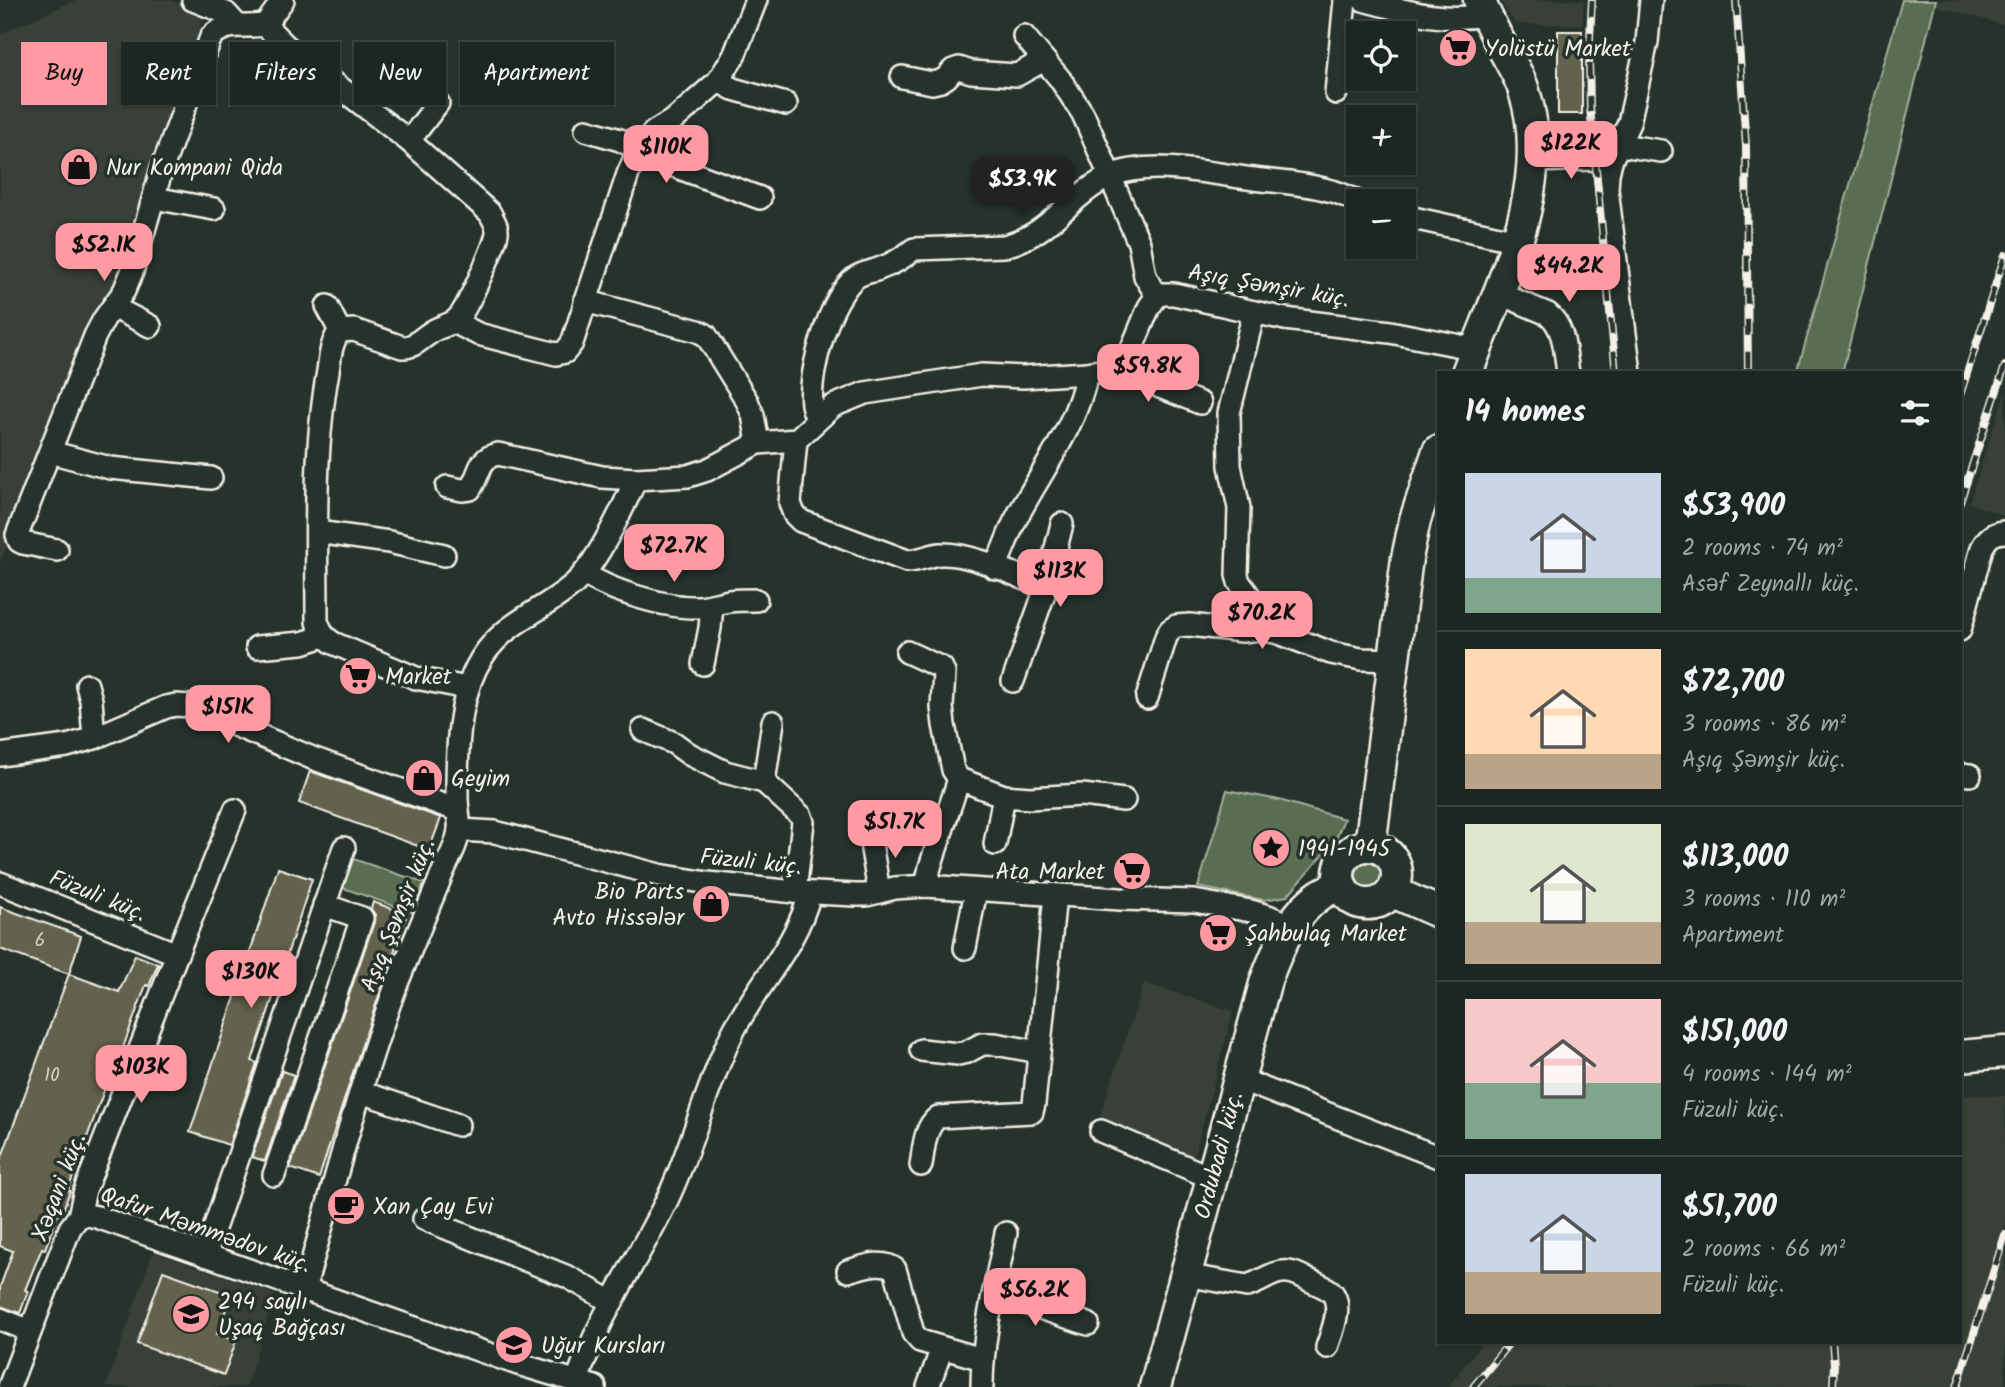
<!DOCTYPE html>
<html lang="en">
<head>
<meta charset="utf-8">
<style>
  body { margin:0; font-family:Kalam,sans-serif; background:#29322f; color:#f1f3f6; height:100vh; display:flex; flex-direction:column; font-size:26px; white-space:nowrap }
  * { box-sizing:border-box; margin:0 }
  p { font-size:23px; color:#a0a5a5 }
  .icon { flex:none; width:38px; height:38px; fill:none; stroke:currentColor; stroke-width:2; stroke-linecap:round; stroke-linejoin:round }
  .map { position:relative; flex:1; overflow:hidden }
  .side { position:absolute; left:1437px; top:371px; width:525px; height:973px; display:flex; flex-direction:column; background:#1c2622; border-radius:0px; box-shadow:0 2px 5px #0004,0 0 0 2px #3a4340 }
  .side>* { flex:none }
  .hud { position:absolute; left:21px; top:42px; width:665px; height:63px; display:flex; gap:14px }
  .tools { position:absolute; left:1346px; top:21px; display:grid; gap:14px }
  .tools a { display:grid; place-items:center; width:70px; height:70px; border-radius:0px; background:#1c2622; box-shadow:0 2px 5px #0004,0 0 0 2px #3a4340; font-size:35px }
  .price { position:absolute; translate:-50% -60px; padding:0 16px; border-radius:14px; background:#ff9aa2; color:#111; font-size:23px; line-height:46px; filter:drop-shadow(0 2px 4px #0008) }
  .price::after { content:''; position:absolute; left:50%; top:42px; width:21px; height:16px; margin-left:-10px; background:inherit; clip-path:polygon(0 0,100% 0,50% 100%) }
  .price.current { background:#222; color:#fff }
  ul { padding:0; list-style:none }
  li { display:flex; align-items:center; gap:21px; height:175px; padding:0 28px }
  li+li { border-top:2px solid #3a4340 }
  li span { display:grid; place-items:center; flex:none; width:196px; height:140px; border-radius:0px; color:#555 }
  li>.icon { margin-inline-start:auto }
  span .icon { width:84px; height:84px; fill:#fffc; stroke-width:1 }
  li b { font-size:30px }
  h2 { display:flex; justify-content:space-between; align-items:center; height:84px; padding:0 28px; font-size:30px }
  .chip { padding:0 24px; border-radius:0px; background:#1c2622; box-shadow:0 2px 5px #0004,0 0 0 2px #3a4340; font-size:24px; line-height:63px }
  .chip.current { background:#ff9aa2; color:#111 }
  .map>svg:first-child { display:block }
  .built { fill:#384137 }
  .green { fill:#586d51; stroke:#a6af9c; stroke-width:2 }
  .building { fill:#63624d; stroke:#f4f1e8; stroke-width:2 }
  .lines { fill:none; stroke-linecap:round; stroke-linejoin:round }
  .street-casing { stroke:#f4f1e8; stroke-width:26 }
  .secondary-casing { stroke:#f4f1e8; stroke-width:35 }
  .street { stroke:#26332d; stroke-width:21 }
  .secondary { stroke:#26332d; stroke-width:30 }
  .rail-casing { stroke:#f4f1e8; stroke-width:8 }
  .rail { stroke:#26332d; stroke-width:5; stroke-dasharray:16; stroke-linecap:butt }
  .labels { text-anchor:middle; stroke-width:7; stroke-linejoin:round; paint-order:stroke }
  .number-label { font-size:19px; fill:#d0cdc1 }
  .poi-label { font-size:23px; fill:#f4f1e8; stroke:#26332d; text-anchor:start }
  .street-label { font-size:23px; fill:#f4f1e8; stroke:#26332d }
</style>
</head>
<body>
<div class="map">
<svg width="2005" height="1387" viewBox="0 0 2005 1387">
  <rect width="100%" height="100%" fill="#26332d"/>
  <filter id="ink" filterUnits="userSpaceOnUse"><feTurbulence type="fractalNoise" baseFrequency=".0143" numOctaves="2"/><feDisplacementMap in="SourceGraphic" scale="14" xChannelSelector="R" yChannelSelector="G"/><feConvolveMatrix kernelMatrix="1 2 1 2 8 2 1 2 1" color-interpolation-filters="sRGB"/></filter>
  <g filter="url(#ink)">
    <g class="built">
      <path d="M76,0H168L205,12L112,297L90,329L0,563V34Z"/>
      <path d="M1500,0H1584L1582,25L1515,24Z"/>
      <path d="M1915,0H2005V25Z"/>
      <path d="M2005,393V516L1969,503Z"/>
      <path d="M1144,983L1233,1011L1193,1161L1098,1122Z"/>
      <path d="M1960,1095L2005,1096V1387H1448L1483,1342H1960Z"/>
      <path d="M153,1252L275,1294L246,1387H106Z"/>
    </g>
    <g class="green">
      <path d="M1902,0H1936L1842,373H1797Z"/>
      <path d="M1227,790L1279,800L1344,819L1335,841L1287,896L1264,900L1198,887Z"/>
      <path d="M353,859L424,883L414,913L343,888Z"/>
      <circle cx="1369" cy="875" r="13"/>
    </g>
    <g class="building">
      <rect x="1558" y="31" width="24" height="83"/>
      <path d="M310,771L441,818L429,850L299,803Z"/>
      <path d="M278,868L312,879L252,1061L257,1063L229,1145L190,1132Z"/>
      <path d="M373,902L407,914L358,1057L319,1178L290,1168L374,922L375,915L371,909Z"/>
      <path d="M0,907L81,936L69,974L0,949Z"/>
      <path d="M135,955L158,964L149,986L146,985L121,1053L118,1052L68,1190L70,1191L63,1210L60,1209L45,1249L42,1248L25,1290L28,1291L20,1313L0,1306V1287L13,1251L0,1246V1162L69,974L119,992Z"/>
      <path d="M282,1071L294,1075L265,1161L252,1157Z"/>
      <path d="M163,1271L231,1295L217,1334L236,1341L224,1375L137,1344Z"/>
    </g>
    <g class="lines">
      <defs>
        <g id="street">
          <path d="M193,0L226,13L237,25"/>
          <path d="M1363,0C1406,11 1441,23 1486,15"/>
          <path d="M265,25L285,45L409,141L490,213C493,220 498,226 497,233C495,246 467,309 458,318C451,326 438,326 430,333C420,339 414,348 402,347L354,330L340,331C331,342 330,357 328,371C313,453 317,539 317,622L324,636L333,643L416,678L467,688"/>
          <path d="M265,25L283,0"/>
          <path d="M1024,36L1060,79L1083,114L1139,243L1145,276L1157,296"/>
          <path d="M902,77L932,83L941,81L947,77L953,70L959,68L971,72L1017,75L1044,60"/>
          <path d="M718,81L733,89L786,104"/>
          <path d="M1336,93L1345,0"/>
          <path d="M586,130L620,140L663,162L760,198"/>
          <path d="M409,141L438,103"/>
          <path d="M1620,145L1661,151"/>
          <path d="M1534,161L1594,159L1611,161"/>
          <path d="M154,198L214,209"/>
          <path d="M1404,216L1517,241"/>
          <path d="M1498,293L1548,314C1565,327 1565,353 1568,373"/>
          <path d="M585,301L698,331L706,335L747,401L753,415L758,443"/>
          <path d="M327,306L340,331"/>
          <path d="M113,307L150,326"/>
          <path d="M1254,312L1229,413L1230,466L1239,508L1237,575L1239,582L1251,598L1262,629"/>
          <path d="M454,322L478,334L556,354L565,352L572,343L628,174L639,149L654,132L675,119L718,81L734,56L756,0"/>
          <path d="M1125,359L1146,379L1160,387L1200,403"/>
          <path d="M1630,373L1607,189L1608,174L1611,161L1629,123L1647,42L1651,0"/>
          <path d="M817,419C815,414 813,410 812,404C808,372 830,298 855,278C862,272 873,272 881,268C893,264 904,257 914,249L1004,246C1051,235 1069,195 1111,176C1149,159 1213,174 1254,179C1278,182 1304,183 1328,190C1339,192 1348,197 1358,202"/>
          <path d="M796,440L790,503L794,514L801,521L907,561C919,561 929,555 940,554C971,552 1017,576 1046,588"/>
          <path d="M50,452L110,468L211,478"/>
          <path d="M447,487L462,490L470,489C481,474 477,458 498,454L602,477L636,479"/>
          <path d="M317,532L389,542L444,555"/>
          <path d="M57,550L23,543L19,541L17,535L95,336L104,319L124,291L132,272L162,168L211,37C226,21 245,28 265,25"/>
          <path d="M995,568C1002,553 1007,538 1014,523C1039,473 1076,429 1087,373"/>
          <path d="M584,573C609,591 667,608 697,607C708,607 718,603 729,601C738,600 747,600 756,600"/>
          <path d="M1960,630L1982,548C1987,538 1993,532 2005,532"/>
          <path d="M257,647L302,643L324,636"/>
          <path d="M907,652L942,668L944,673L942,707L944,725L953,770L959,779L1004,796L1030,798L1082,795L1124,800"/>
          <path d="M703,664L710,628L712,606"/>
          <path d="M1013,681L1046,588L1062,524"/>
          <path d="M87,685L91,700L94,738"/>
          <path d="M1147,698L1166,637L1170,630L1176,626L1190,625L1242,631L1262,629L1279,633L1331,653L1361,659L1395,660"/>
          <path d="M643,730L674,743L689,754L725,772L764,782L801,816L803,822L795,892"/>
          <path d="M0,755L67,746L94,738L166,707L176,705L190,706L312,758L457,810"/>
          <path d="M1960,774L1970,775"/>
          <path d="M764,782L773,722"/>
          <path d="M873,829L871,843L879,892"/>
          <path d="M459,830L495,832L659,875L708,883L795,892L855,895H867L895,888L926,886L1120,899L1194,901L1251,911L1268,916L1291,926"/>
          <path d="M995,844L1004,796"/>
          <path d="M0,883L177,954"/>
          <path d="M926,886L930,867L959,779"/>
          <path d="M965,948L976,890"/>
          <path d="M921,1050L958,1054L967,1052L982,1044H995L1039,1052"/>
          <path d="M1239,1079L1438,1157"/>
          <path d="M361,1092L458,1125"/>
          <path d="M1101,1131L1212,1178"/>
          <path d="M921,1165C924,1148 924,1128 938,1117L1032,1112L1034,1104L1055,895"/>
          <path d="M274,1175L362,918L324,905"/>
          <path d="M79,1216L87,1215L97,1217L518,1364L595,1387"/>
          <path d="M424,1219L568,1277L612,1302"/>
          <path d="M205,1255L344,848"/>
          <path d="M848,1271C863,1267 882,1259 895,1269L913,1333L920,1341L982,1359"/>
          <path d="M1185,1275L1247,1286C1258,1283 1267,1276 1277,1273C1289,1269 1299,1275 1309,1280C1315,1283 1323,1286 1329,1290C1345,1302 1332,1332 1327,1347"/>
          <path d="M304,1290C333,1188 359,1085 396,986C411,948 427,911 442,874C448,860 458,844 459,829C460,819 457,808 457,798C457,755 457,707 476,668C499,622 539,615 575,583C598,562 623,508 636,479L688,476L707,470L758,443L796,440L833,406L865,393L982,375L1023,377L1087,373L1102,371L1116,365L1125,359L1132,348L1149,307L1157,296L1163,294H1174L1285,319L1390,332L1476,349"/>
          <path d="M995,1293L1088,1324"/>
          <path d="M0,1319L30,1331"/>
          <path d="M577,1381C598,1317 637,1261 667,1200C693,1146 706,1086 733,1032C757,985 797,945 810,893"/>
          <path d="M9,1387L70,1228L79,1216L85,1190L177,954L235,810"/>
          <path d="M928,1387L942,1348"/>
          <path d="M982,1387C982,1335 996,1284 1006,1233"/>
        </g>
        <g id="secondary">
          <path d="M1467,373C1499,287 1555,183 1524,91C1520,77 1512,65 1505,52C1496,35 1487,18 1479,0"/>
          <circle cx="1368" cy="875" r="29"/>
          <path d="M1370,846L1407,558L1415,520L1438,451"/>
          <path d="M1393,892L1438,912"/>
          <path d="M1960,1056L2005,1052"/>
          <path d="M1155,1387L1266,980C1278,949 1291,915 1320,895C1326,891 1334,888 1340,885"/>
        </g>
      </defs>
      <use href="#street" class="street-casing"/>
      <use href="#secondary" class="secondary-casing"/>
      <use href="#street" class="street"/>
      <use href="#secondary" class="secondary"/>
      <defs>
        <g id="rail">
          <path d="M1592,0L1589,57L1590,108L1616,373"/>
          <path d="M1736,0L1746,146L1748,373"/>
          <path d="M1960,395L2005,255"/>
          <path d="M1960,502L2005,366"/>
          <path d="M1832,1342L1834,1365L1833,1387"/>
          <path d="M1473,1387L1510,1342"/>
          <path d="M1957,1387L2005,1235"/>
        </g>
      </defs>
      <use href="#rail" class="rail-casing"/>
      <use href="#rail" class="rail"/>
    </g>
  </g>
  <defs>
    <symbol id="supermarket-disc" viewBox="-11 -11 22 22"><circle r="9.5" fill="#ff9aa2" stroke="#26332d"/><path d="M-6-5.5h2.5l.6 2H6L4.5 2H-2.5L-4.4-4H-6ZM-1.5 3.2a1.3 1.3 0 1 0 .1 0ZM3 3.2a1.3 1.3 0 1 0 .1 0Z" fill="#111"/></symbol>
    <symbol id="shop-disc" viewBox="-11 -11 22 22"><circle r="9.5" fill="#ff9aa2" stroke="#26332d"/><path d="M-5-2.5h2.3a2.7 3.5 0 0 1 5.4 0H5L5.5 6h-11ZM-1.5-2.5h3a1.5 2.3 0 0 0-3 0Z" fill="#111"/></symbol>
    <symbol id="sight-disc" viewBox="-11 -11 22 22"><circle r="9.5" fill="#ff9aa2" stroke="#26332d"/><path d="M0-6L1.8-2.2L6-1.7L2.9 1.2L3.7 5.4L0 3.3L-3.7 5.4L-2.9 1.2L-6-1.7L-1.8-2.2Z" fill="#111"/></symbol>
    <symbol id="cafe-disc" viewBox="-11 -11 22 22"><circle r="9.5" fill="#ff9aa2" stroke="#26332d"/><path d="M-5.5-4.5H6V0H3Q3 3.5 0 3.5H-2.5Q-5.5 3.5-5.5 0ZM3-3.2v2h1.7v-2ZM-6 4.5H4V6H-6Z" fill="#111"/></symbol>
    <symbol id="school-disc" viewBox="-11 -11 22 22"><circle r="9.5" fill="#ff9aa2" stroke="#26332d"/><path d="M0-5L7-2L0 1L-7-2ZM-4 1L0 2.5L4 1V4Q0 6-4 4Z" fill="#111"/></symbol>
    <symbol id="university-disc" viewBox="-11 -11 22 22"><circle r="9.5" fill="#ff9aa2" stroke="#26332d"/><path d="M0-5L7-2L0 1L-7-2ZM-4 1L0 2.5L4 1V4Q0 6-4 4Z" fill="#111"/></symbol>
  </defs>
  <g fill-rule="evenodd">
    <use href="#supermarket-disc" x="1436" y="26" width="44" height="44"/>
    <use href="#shop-disc" x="57" y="145" width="44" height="44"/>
    <use href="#supermarket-disc" x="336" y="654" width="44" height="44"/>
    <use href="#shop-disc" x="402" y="756" width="44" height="44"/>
    <use href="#sight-disc" x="1249" y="826" width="44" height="44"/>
    <use href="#supermarket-disc" x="1110" y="849" width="44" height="44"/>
    <use href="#shop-disc" x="689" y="882" width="44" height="44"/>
    <use href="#supermarket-disc" x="1196" y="911" width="44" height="44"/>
    <use href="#cafe-disc" x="324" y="1184" width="44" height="44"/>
    <use href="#school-disc" x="169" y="1292" width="44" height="44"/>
    <use href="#university-disc" x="492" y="1323" width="44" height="44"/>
  </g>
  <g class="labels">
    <g class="number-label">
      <text x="40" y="946">6</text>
      <text x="52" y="1081">10</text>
    </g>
    <g class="poi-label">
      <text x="1485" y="56">Yolüstü Market</text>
      <text x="106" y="175">Nur Kompani Qida</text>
      <text x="385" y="684">Market</text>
      <text x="451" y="786">Geyim</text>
      <text x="1298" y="856">1941-1945</text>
      <text x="1105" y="879" text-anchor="end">Ata Market</text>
      <text x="684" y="899" text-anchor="end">Bio Parts<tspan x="684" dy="26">Avto Hissələr</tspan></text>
      <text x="1245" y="941">Şahbulaq Market</text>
      <text x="373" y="1214">Xan Çay Evi</text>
      <text x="218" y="1309">294 saylı<tspan x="218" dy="26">Uşaq Bağçası</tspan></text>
      <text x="541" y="1353">Uğur Kursları</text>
    </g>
    <g class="street-label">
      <text transform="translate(1269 285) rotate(10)" y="8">Aşıq Şəmşir küç.</text>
      <text transform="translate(751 861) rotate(6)" y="8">Füzuli küç.</text>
      <text transform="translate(98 895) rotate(22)" y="8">Füzuli küç.</text>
      <text transform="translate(397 915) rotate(-68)" y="8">Aşıq Şəmşir küç.</text>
      <text transform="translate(1218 1155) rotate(-75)" y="8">Ordubadi küç.</text>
      <text transform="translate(58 1187) rotate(-69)" y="8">Xəqani küç.</text>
      <text transform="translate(206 1229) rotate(19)" y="8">Qafur Məmmədov küç.</text>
    </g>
  </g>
</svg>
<div class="tools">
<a><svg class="icon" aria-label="locate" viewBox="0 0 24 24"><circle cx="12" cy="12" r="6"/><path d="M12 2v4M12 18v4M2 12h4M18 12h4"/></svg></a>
<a>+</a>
<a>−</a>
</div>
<b class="price" style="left:1571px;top:181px">$122K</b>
<b class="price" style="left:666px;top:185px">$110K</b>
<b class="price current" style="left:1023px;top:217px">$53.9K</b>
<b class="price" style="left:104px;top:283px">$52.1K</b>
<b class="price" style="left:1569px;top:304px">$44.2K</b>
<b class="price" style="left:1148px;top:404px">$59.8K</b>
<b class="price" style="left:674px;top:584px">$72.7K</b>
<b class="price" style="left:1060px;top:609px">$113K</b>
<b class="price" style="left:1262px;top:651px">$70.2K</b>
<b class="price" style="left:228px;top:745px">$151K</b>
<b class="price" style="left:895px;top:860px">$51.7K</b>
<b class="price" style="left:251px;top:1010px">$130K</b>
<b class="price" style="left:141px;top:1105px">$103K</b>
<b class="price" style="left:1035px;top:1328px">$56.2K</b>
<div class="hud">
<a class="chip current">Buy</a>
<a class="chip">Rent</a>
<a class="chip">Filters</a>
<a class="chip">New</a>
<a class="chip">Apartment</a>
</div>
<section class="side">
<h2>14 homes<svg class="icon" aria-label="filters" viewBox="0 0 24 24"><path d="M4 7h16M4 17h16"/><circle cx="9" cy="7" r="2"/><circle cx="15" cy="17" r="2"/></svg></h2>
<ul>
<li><span style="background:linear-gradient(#c9d6e8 75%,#7fa58c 0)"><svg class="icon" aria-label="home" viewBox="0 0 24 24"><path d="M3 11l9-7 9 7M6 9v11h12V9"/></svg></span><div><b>$53,900</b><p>2 rooms · 74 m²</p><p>Asəf Zeynallı küç.</p></div></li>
<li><span style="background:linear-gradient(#ffd9b3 75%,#b9a48a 0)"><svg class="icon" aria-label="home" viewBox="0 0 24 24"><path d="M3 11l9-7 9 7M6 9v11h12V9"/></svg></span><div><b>$72,700</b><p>3 rooms · 86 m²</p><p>Aşıq Şəmşir küç.</p></div></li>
<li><span style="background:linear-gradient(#dfe7d0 70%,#b9a48a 0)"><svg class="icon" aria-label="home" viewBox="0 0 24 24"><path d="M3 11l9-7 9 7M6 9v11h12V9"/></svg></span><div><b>$113,000</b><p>3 rooms · 110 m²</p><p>Apartment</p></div></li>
<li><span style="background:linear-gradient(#f6c9c9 60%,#7fa58c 0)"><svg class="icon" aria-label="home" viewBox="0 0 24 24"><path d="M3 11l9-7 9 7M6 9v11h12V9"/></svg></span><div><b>$151,000</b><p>4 rooms · 144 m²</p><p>Füzuli küç.</p></div></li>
<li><span style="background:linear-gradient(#c9d6e8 70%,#b9a48a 0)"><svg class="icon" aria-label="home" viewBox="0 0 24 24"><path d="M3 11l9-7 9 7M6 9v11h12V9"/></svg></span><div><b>$51,700</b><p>2 rooms · 66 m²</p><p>Füzuli küç.</p></div></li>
</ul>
</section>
</div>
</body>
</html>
